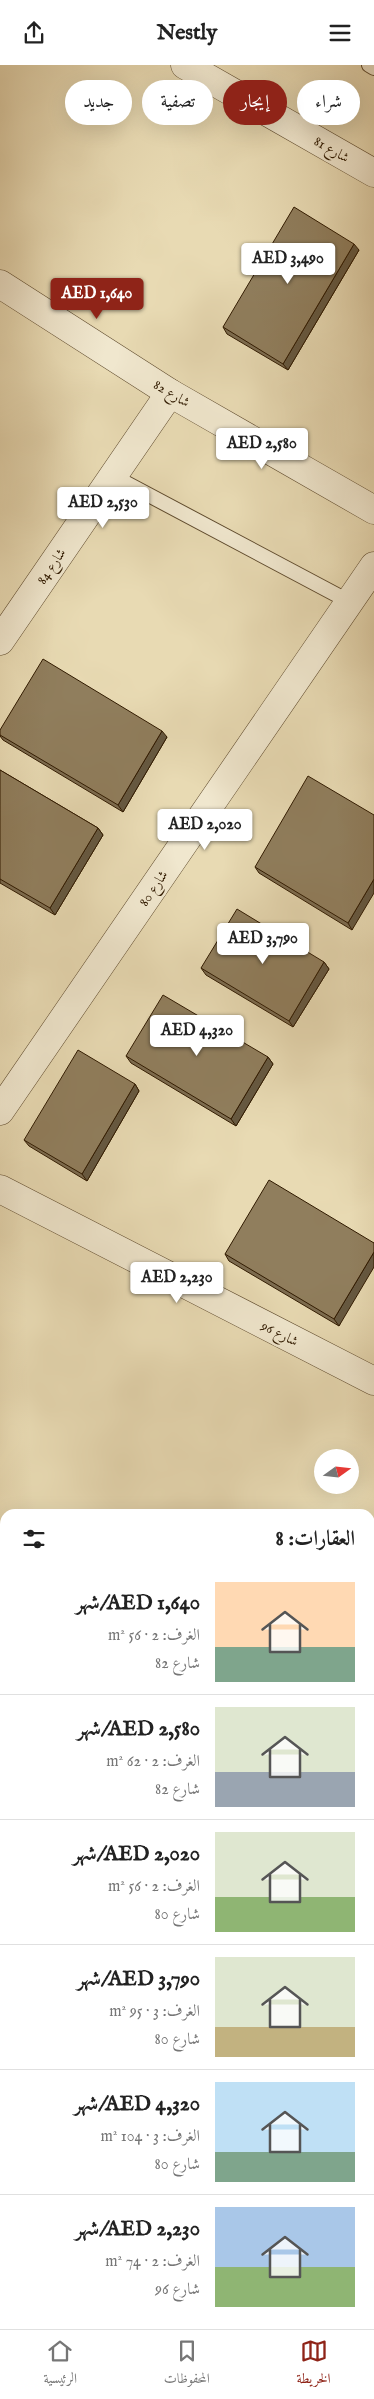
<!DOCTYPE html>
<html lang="ar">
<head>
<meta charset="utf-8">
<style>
  body { margin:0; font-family:"IM FELL English",Amiri,serif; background:#f6f6f6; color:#222; direction:rtl; height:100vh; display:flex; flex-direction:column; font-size:19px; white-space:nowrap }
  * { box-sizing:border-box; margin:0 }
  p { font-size:16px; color:#767676 }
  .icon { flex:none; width:28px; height:28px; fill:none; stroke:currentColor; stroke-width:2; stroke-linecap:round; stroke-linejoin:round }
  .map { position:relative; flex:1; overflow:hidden; direction:ltr }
  .details { position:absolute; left:0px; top:1444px; width:375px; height:821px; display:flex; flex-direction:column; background:#fff; border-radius:15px 15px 0 0; box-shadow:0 5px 20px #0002; direction:rtl }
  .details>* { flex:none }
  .banner { position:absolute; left:15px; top:15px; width:345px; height:45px; direction:rtl; display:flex; gap:10px }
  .needle { width:32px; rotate:75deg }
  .tools { position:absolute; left:314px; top:1384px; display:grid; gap:10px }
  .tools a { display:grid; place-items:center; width:45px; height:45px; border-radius:50%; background:#fff; box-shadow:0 5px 20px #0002; font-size:25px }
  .price { position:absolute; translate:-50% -42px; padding:0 11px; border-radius:5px; background:#fff; color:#222; font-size:16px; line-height:32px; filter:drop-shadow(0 1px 2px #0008) }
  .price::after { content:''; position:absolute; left:50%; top:30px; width:15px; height:11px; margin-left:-8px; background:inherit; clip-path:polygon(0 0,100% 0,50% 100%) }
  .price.selected { background:#8f2418; color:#fff }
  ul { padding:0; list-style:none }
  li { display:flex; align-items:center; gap:15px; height:125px; padding:0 20px }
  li+li { border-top:1px solid #e0e0e0 }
  li span { display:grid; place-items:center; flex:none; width:140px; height:100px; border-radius:0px; color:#555 }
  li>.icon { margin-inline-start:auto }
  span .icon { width:60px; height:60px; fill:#fffc; stroke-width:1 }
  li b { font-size:21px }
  h2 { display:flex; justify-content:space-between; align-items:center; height:60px; padding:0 20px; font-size:21px }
  .pill { padding:0 18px; border-radius:22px; background:#fff; box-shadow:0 5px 20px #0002; font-size:18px; line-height:45px }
  .pill.selected { background:#8f2418; color:#fff }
  header { display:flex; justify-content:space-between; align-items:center; height:65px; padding:0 20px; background:#fff; font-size:22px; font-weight:700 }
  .menu { display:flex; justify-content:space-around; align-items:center; height:70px; border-top:1px solid #e0e0e0; background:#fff; font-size:14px; color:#767676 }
  .menu a { display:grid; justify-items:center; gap:2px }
  .menu .selected { color:#8f2418 }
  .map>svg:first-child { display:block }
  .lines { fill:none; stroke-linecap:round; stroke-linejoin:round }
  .lane-casing { stroke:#5e4a2d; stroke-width:16 }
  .street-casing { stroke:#5e4a2d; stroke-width:29 }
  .primary-casing { stroke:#301a00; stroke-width:29 }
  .lane { stroke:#f0e7ce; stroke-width:14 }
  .street { stroke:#f0e7ce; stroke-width:28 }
  .primary { stroke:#e8dab3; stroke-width:28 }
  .wall { fill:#7c6c50; stroke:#301a00 }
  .shaded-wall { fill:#655841; stroke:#301a00 }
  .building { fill:#907e5d; stroke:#301a00 }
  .labels { text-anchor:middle; stroke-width:4.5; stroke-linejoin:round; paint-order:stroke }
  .street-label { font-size:14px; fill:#301a00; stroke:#f0e7ce }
</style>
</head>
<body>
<header><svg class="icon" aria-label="menu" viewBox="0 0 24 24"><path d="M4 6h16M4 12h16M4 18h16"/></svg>Nestly<svg class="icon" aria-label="share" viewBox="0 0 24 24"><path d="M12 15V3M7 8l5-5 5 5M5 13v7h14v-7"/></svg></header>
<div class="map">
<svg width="374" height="2264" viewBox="0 0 374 2264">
  <rect width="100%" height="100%" fill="#e8dab3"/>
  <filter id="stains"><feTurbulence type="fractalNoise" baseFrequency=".004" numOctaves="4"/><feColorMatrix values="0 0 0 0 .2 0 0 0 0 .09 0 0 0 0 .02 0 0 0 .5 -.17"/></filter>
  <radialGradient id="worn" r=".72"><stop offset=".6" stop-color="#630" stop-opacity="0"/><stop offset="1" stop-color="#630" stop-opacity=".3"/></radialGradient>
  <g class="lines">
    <defs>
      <g id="lane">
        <path d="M369,0L374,3"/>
        <path d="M113,411L350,537"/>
        <path d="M0,1675L5,1678"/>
        <path d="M370,2170L374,2150"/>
        <path d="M351,2264L352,2260"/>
      </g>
      <g id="street">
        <path d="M185,0L374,108"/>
        <path d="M0,219L170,328L374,445"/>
        <path d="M0,576L170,328"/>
        <path d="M0,1046L374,501"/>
        <path d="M0,1124L374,1316"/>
        <path d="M370,1607L374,1599"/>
        <path d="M0,2241L5,2243"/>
        <path d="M41,2260L45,2262"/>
      </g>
      <g id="primary">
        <path d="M370,1828L374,1820"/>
        <path d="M370,2139L374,2130"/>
        <path d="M162,2264L164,2260"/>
        <path d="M310,2264L312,2260"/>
      </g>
    </defs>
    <use href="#lane" class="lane-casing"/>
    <use href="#street" class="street-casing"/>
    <use href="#primary" class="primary-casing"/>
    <use href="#lane" class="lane"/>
    <use href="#street" class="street"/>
    <use href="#primary" class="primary"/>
  </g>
  <g class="wall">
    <path d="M359,185L288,305L227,269L223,262Z"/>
    <path d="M0,665L167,672L123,747L3,675L0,671Z"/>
    <path d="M0,705L98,763L103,770L55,850L0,818Z"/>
    <path d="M374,750L352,865L259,808L255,802Z"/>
    <path d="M324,897L329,904L293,962L206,910L201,903Z"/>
    <path d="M126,991L268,992L273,999L236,1061L131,998Z"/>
    <path d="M135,1019L139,1026L87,1116L29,1081L24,1075Z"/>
    <path d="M374,1178L339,1261L229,1196L225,1189Z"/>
  </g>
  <g class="shaded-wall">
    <path d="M354,179L359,185L288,305L283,299Z"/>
    <path d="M162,666L167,672L123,747L118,740Z"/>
    <path d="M98,763L103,770L55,850L50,843Z"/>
    <path d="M374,814V828L352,865L348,858Z"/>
    <path d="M324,897L329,904L293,962L289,956Z"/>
    <path d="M268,992L273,999L236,1061L231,1054Z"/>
    <path d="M135,1019L139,1026L87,1116L82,1109Z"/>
    <path d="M374,1187V1202L339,1261L334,1254Z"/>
  </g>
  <g class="building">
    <path d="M294,142L354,179L283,299L223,262Z"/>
    <path d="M43,594L162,666L118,740L0,670V665Z"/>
    <path d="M0,705L98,763L50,843L0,814Z"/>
    <path d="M308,711L374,750V814L348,858L255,802Z"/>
    <path d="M237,844L324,897L289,956L201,903Z"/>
    <path d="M163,930L268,992L231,1054L126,991Z"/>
    <path d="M78,985L135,1019L82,1109L24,1075Z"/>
    <path d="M269,1115L374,1178V1187L334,1254L225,1189Z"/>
  </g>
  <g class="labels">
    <g class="street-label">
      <text transform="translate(332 84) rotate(30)" y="5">شارع 81</text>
      <text transform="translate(172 328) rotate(31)" y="5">شارع 82</text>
      <text transform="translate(51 501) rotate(-56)" y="5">شارع 84</text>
      <text transform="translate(153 823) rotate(-56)" y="5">شارع 80</text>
      <text transform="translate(280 1268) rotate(27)" y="5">شارع 96</text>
    </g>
  </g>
  <rect width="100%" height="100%" filter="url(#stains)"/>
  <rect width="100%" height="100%" fill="url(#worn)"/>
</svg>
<div class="tools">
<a><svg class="needle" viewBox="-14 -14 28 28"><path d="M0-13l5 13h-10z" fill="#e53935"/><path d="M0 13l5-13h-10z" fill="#767676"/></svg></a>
</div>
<b class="price" style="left:288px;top:220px">AED 3,490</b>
<b class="price selected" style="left:97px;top:255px">AED 1,640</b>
<b class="price" style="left:262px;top:405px">AED 2,580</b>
<b class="price" style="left:103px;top:464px">AED 2,530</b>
<b class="price" style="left:205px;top:786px">AED 2,020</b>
<b class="price" style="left:263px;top:900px">AED 3,790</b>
<b class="price" style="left:197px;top:992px">AED 4,320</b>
<b class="price" style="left:177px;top:1239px">AED 2,230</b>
<div class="banner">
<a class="pill">شراء</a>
<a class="pill selected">إيجار</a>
<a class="pill">تصفية</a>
<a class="pill">جديد</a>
</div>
<section class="details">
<h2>العقارات: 8<svg class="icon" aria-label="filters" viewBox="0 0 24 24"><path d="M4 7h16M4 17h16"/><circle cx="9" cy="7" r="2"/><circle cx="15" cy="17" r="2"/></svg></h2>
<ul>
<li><span style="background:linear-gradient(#ffd9b3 65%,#7fa58c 0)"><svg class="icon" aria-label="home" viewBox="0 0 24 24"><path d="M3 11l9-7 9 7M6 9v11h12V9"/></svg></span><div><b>AED 1,640/شهر</b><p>الغرف: 2 · 56 m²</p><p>شارع 82</p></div></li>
<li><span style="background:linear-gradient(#dfe7d0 65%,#9aa5b1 0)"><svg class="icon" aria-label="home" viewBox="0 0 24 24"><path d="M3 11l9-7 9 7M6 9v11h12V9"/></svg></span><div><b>AED 2,580/شهر</b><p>الغرف: 2 · 62 m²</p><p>شارع 82</p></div></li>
<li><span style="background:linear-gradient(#dfe7d0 65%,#8fb573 0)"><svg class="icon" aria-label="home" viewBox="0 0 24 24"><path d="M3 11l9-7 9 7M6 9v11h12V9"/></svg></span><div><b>AED 2,020/شهر</b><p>الغرف: 2 · 56 m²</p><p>شارع 80</p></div></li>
<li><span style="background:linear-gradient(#dfe7d0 70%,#c2b280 0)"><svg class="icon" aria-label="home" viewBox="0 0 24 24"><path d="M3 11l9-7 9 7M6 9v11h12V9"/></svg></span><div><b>AED 3,790/شهر</b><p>الغرف: 3 · 95 m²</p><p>شارع 80</p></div></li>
<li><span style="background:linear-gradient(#bfe0f5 70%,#7fa58c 0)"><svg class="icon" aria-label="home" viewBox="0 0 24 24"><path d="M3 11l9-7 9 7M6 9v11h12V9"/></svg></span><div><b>AED 4,320/شهر</b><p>الغرف: 3 · 104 m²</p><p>شارع 80</p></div></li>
<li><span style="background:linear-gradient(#a9c7e8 60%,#8fb573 0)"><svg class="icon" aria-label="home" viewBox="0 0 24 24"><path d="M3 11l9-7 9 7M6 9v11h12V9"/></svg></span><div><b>AED 2,230/شهر</b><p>الغرف: 2 · 74 m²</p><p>شارع 96</p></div></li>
</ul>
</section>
</div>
<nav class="menu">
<a class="selected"><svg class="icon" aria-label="map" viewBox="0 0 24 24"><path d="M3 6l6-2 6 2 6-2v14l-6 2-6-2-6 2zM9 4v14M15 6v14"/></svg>الخريطة</a>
<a><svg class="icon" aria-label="saved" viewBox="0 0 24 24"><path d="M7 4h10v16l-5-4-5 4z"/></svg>المحفوظات</a>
<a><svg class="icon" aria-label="home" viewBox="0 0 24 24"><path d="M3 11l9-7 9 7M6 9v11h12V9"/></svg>الرئيسية</a>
</nav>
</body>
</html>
